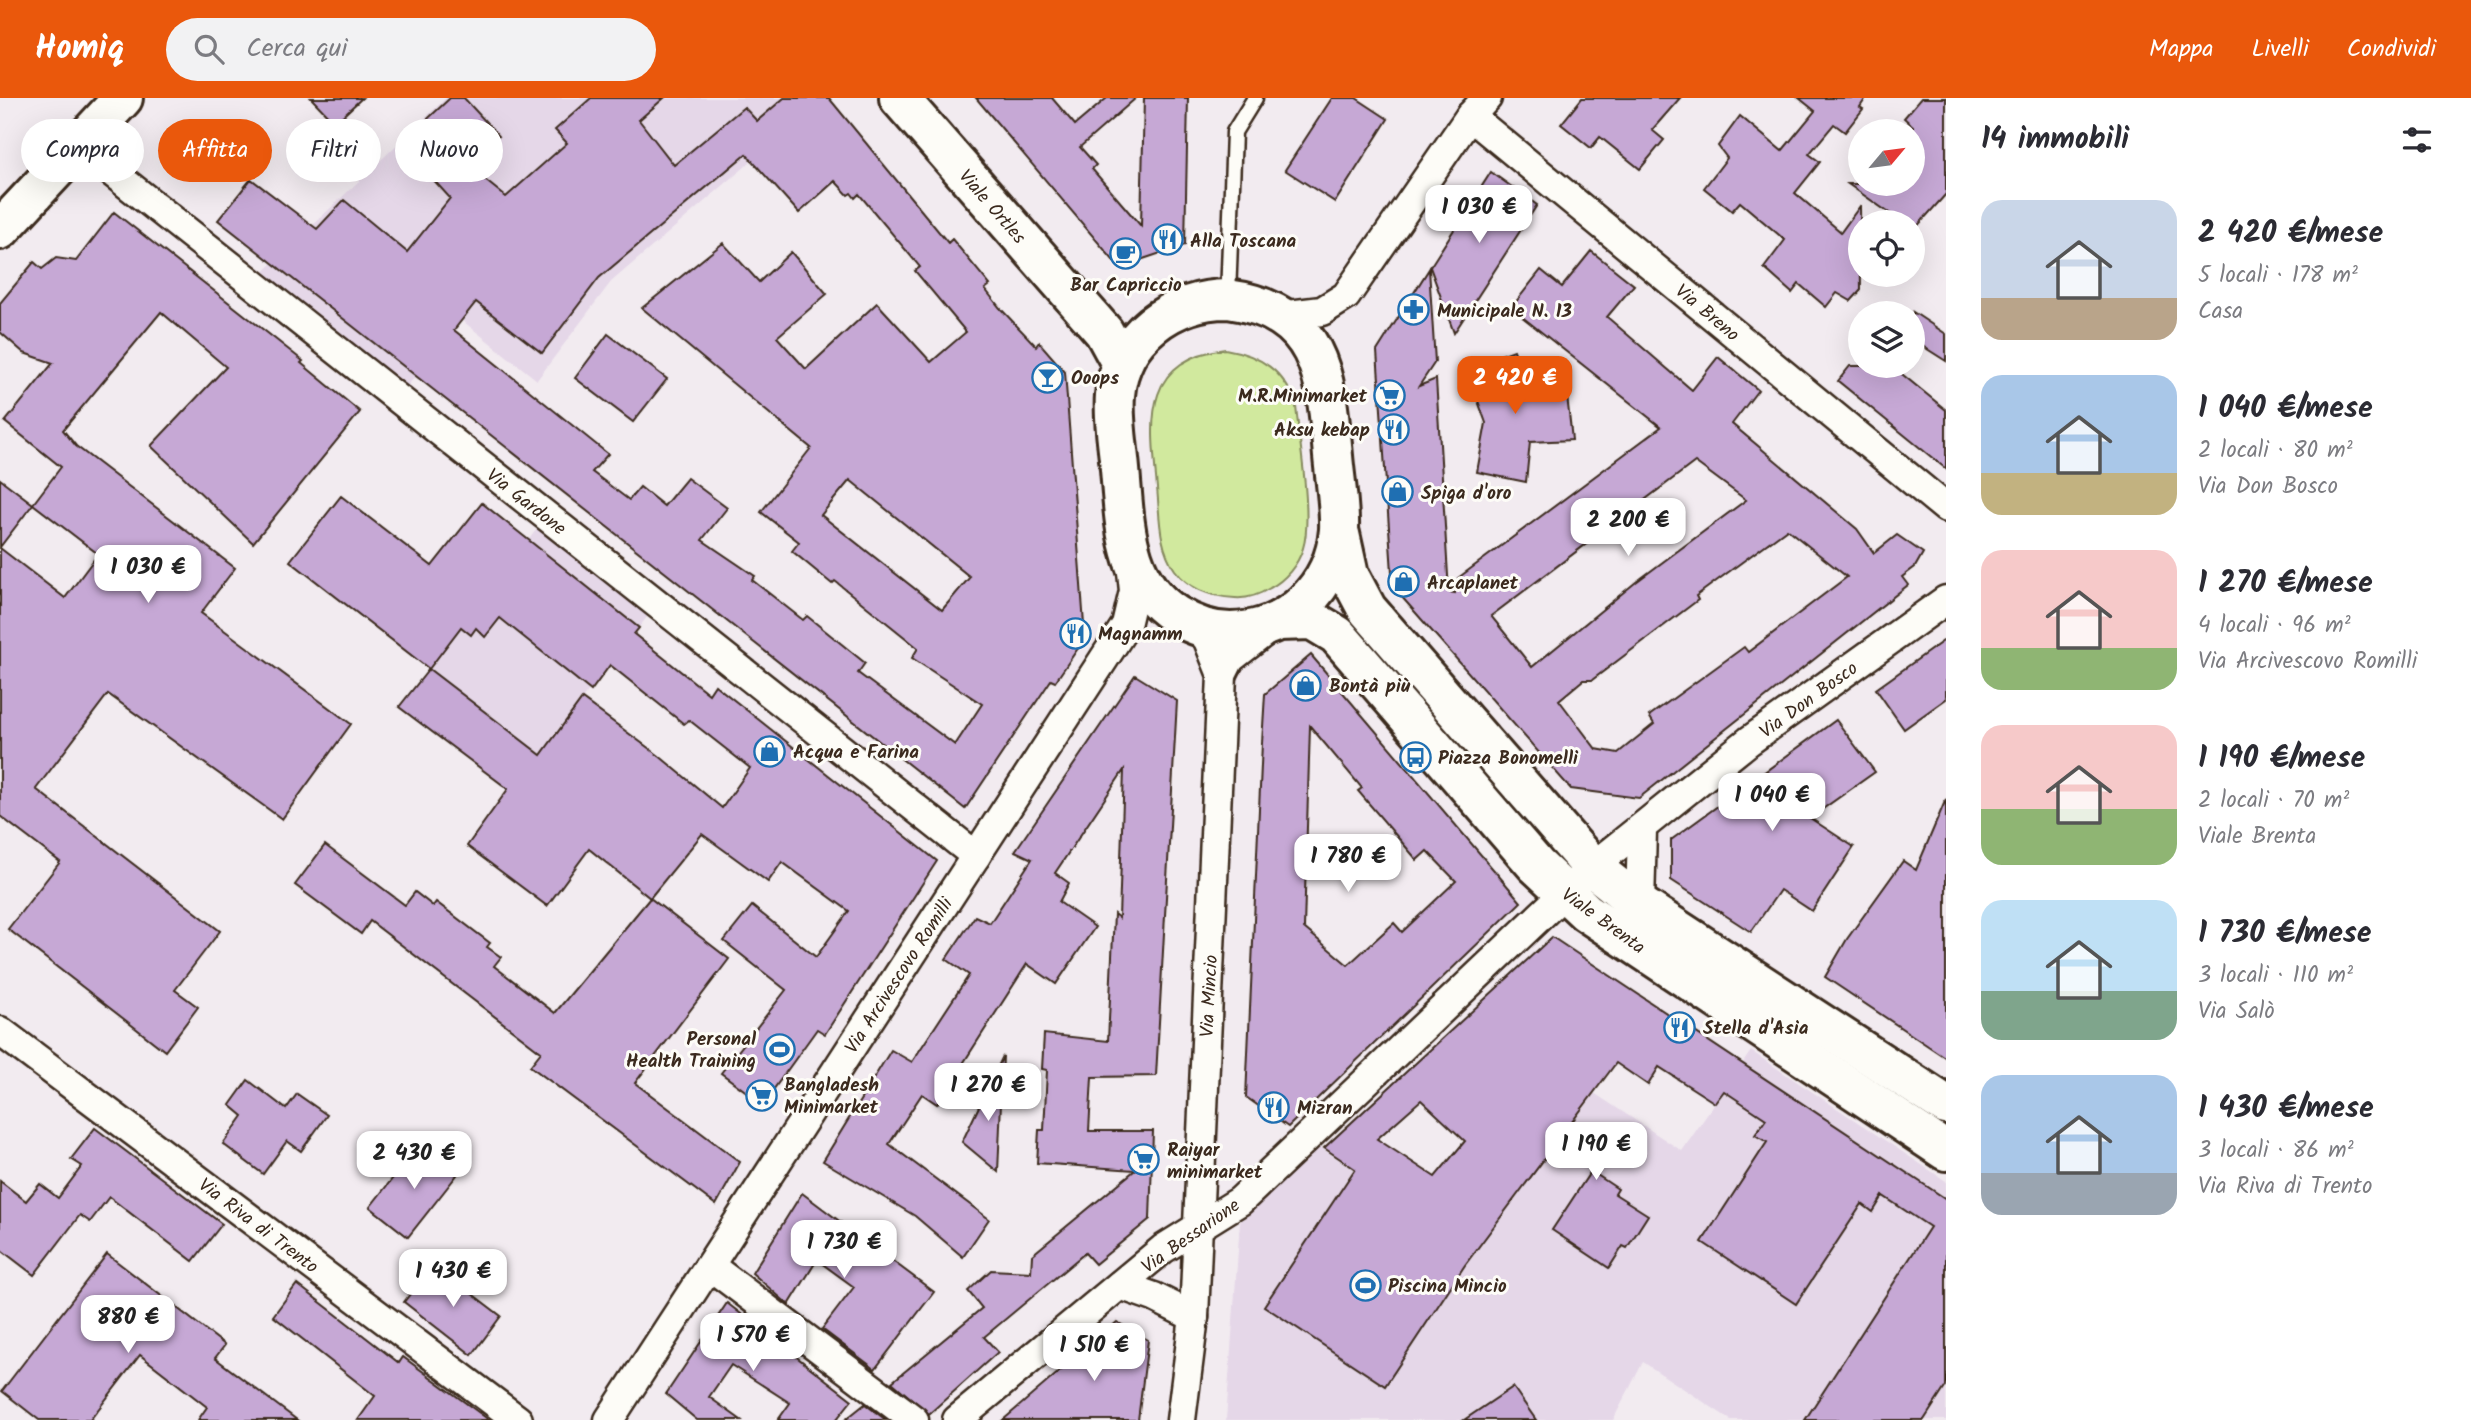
<!DOCTYPE html>
<html lang="it">
<head>
<meta charset="utf-8">
<style>
  body { margin:0; font-family:Kalam,sans-serif; background:#f2f2f3; color:#2b2b33; height:100vh; display:flex; flex-direction:column; font-size:26px; white-space:nowrap }
  * { box-sizing:border-box; margin:0 }
  p { font-size:23px; color:#7c7c81 }
  .icon { flex:none; width:38px; height:38px; fill:none; stroke:currentColor; stroke-width:2; stroke-linecap:round; stroke-linejoin:round }
  .map { position:relative; flex:1; overflow:hidden }
  .sheet { display:flex; flex-direction:column; background:#fff; width:525px }
  .sheet>* { flex:none }
  .banner { position:absolute; left:21px; top:21px; width:665px; height:63px; display:flex; gap:14px }
  .needle { width:46px; rotate:61deg }
  .buttons { position:absolute; left:1848px; top:21px; display:grid; gap:14px }
  .buttons a { display:grid; place-items:center; width:77px; height:77px; border-radius:50%; background:#fff; box-shadow:0 7px 28px #0002; font-size:35px }
  .price { position:absolute; translate:-50% -60px; padding:0 16px; border-radius:14px; background:#fff; color:#222; font-size:23px; line-height:46px; filter:drop-shadow(0 2px 4px #0008) }
  .price::after { content:''; position:absolute; left:50%; top:42px; width:21px; height:16px; margin-left:-10px; background:inherit; clip-path:polygon(0 0,100% 0,50% 100%) }
  .price.current { background:#ea580c; color:#fff }
  ul { padding:0; list-style:none }
  li { display:flex; align-items:center; gap:21px; height:175px; padding:0 35px }
  li span { display:grid; place-items:center; flex:none; width:196px; height:140px; border-radius:21px; color:#555 }
  li>.icon { margin-inline-start:auto }
  span .icon { width:84px; height:84px; fill:#fffc; stroke-width:1 }
  li b { font-size:30px }
  h2 { display:flex; justify-content:space-between; align-items:center; height:84px; padding:0 35px; font-size:30px }
  .pill { padding:0 24px; border-radius:32px; background:#fff; box-shadow:0 7px 28px #0002; font-size:24px; line-height:63px }
  .pill.current { background:#ea580c; color:#fff }
  header { display:flex; align-items:center; gap:42px; box-sizing:border-box; height:98px; padding:0 35px; background:#ea580c; color:#fff }
  header strong { font-size:33px }
  nav { display:flex; gap:38px; margin-inline-start:auto; font-size:24px }
  .search { width:490px; height:63px; background:#f2f2f3; display:flex; align-items:center; gap:18px; box-sizing:border-box; padding:0 24px; border-radius:38px; color:#7c7c81; font-size:26px }
  main { display:flex; flex:1; min-height:0 }
  .map>svg:first-child { display:block }
  .built { fill:#e5d7e8 }
  .green { fill:#d1e99e; stroke:#868a5e; stroke-width:2 }
  .building { fill:#c6a8d5; stroke:#3b2a1e; stroke-width:2; fill-rule:evenodd }
  .lines { fill:none; stroke-linecap:round; stroke-linejoin:round }
  .lane-casing { stroke:#3b2a1e; stroke-width:19 }
  .street-casing { stroke:#3b2a1e; stroke-width:33 }
  .secondary-casing { stroke:#3b2a1e; stroke-width:44 }
  .lane { stroke:#fdfcf7; stroke-width:14 }
  .street { stroke:#fdfcf7; stroke-width:28 }
  .secondary { stroke:#fdfcf7; stroke-width:38 }
  .labels { text-anchor:middle; stroke-width:6; stroke-linejoin:round; paint-order:stroke }
  .street-label { font-size:19px; fill:#3b2a1e; stroke:#fdfcf7 }
  .poi-label { font-size:19px; font-weight:bold; fill:#3b2a1e; stroke:#fdfcf7; text-anchor:start }
</style>
</head>
<body>
<header>
<strong>Homiq</strong>
<div class="search"><svg class="icon" aria-label="search" viewBox="0 0 24 24"><circle cx="10" cy="10" r="6"/><path d="M15 15l6 6"/></svg>Cerca qui</div>
<nav><a>Mappa</a><a>Livelli</a><a>Condividi</a></nav>
</header>
<main>
<div class="map">
<svg width="1946" height="1322" viewBox="0 0 1946 1322">
  <rect width="100%" height="100%" fill="#f2ebf0"/>
  <filter id="ink" filterUnits="userSpaceOnUse"><feTurbulence type="fractalNoise" baseFrequency=".0143" numOctaves="2"/><feDisplacementMap in="SourceGraphic" scale="14" xChannelSelector="R" yChannelSelector="G"/><feConvolveMatrix kernelMatrix="1 2 1 2 8 2 1 2 1" color-interpolation-filters="sRGB"/></filter>
  <g filter="url(#ink)">
    <g class="built">
      <path d="M446,0H825L611,184L537,282L459,220L400,298L254,183Z"/>
      <path d="M543,423L655,509L582,601L513,695L399,609Z"/>
      <path d="M1751,953L1946,1083V1322H1731L1643,1264L1613,1322H1226L1240,1124L1317,1047L1475,1153L1594,995L1682,1053Z"/>
    </g>
    <path class="green" d="M1225,251C1260,257 1285,273 1296,308C1299,343 1313,419 1303,450C1298,467 1285,482 1270,490C1259,497 1248,501 1235,500C1212,499 1189,491 1175,472C1158,448 1160,418 1157,390C1151,325 1140,262 1225,251Z"/>
    <g class="building">
      <path d="M311,0H362L335,25Z"/>
      <path d="M450,0H464L499,38L464,65L506,99L567,45L555,32L591,0H664L639,22L674,67L744,9L757,23L784,0H829L948,145L952,141L990,187L985,191L1000,210L1036,248L1039,244L1065,274L1085,540L1055,584L1051,582L965,711L218,122L251,81L317,131L344,102L407,154L450,100L401,46ZM746,56L799,115L835,83L848,97L851,95L855,100L859,96L920,169L915,173L966,234L931,264L877,205L806,271L777,239L827,196L791,154L759,184L723,145L642,210L811,350L761,414L799,444L792,453L832,486L835,483L918,550L912,560L982,606L955,647L858,575L865,565L807,518L803,522L752,482L755,478L702,442L727,410L687,380L664,408L640,389L629,402L592,374L608,356L454,232L476,204L542,255L599,180ZM850,382L970,479L942,512L821,417Z"/>
      <path d="M976,0H1052L1075,27L1107,0H1136L1080,49L1096,67L1092,71L1141,128L1144,0H1188L1185,147L1119,169Z"/>
      <path d="M1332,0H1356L1388,21L1335,104L1285,72Z"/>
      <path d="M1582,0H1680L1652,32L1664,42L1640,71L1600,39L1591,50L1561,26Z"/>
      <path d="M1799,0H1866L1860,9L1863,11L1845,34L1834,26L1809,56L1820,64L1795,95L1841,134L1860,108L1861,192L1851,203L1837,195L1826,209L1799,186L1792,195L1764,170L1785,142L1740,104L1732,113L1704,90L1727,60L1718,48L1740,18L1782,53L1815,13Z"/>
      <path d="M1921,0H1946V96L1914,132L1913,124H1902L1848,86H1913V28L1904,20Z"/>
      <path d="M1491,74L1537,107L1454,235L1430,169Z"/>
      <path d="M114,114L303,263L301,265L360,314L253,445L151,348L226,269L161,214L63,332L76,348L235,470L201,515L351,626L282,721L108,596L36,691L220,833L175,892L198,909L165,953L8,831L60,764L0,718V450L65,500L98,456L33,406L61,369L5,324L53,265L24,255L0,234V205L34,164L42,171L56,160L76,163Z"/>
      <path d="M1591,153L1634,187L1607,219L1692,292L1718,259L1758,292L1732,326L1857,431L1874,455L1897,437L1923,455L1915,469L1902,479L1908,487L1639,700L1571,691L1393,489L1377,253L1429,171L1435,264L1419,288L1436,281L1449,494L1455,495L1458,480L1661,329L1511,210L1541,172L1562,189ZM1695,364L1746,402L1636,484L1532,569L1491,518ZM1787,431L1847,479L1748,554L1744,549L1649,618L1654,626L1618,655L1596,651L1559,602L1583,582H1592L1698,502L1696,498Z"/>
      <path d="M1913,214L1946,236V263L1913,242Z"/>
      <path d="M608,236L667,281L633,324L575,280Z"/>
      <path d="M1514,252L1529,291L1566,289L1572,342L1530,344L1526,384L1477,374L1486,325L1466,270Z"/>
      <path d="M1850,268H1892L1946,312V371L1838,283Z"/>
      <path d="M0,381L33,406L0,449Z"/>
      <path d="M341,398L432,468L482,405L639,530L634,536L709,596L715,587L937,763L825,936L817,931L763,1006L721,975L786,892L724,843L752,808L816,859L849,813L782,764L768,784L702,736L650,800L589,751L547,808L467,748L508,691L399,609L429,571L290,463ZM500,520L591,593L610,567L684,626L689,622L750,670L722,710L658,657L582,601L541,657L429,571L461,529L471,537L476,530L485,539Z"/>
      <path d="M1946,541V601L1904,631L1876,591Z"/>
      <path d="M1311,557L1521,804L1288,1029L1246,999L1262,645L1265,596ZM1310,628L1362,690L1358,693L1417,762L1427,753L1456,783L1402,834L1394,825L1348,867L1304,830Z"/>
      <path d="M1135,577L1177,603L1156,978L1092,979L1089,1033H1153L1150,1121L1095,1166L1085,1155L984,1239L998,1254L929,1316L892,1284L982,1210L968,1193L991,1172L1031,1174L1032,1157L1135,1072L1037,1065L1039,1032H1044L1047,972L1042,971L1044,936L1108,943L1114,816L1119,820L1124,672L1055,775L1069,785L1059,804L1095,829L1056,886L1027,866L937,1006L922,996L889,1046L989,1121L963,1159L915,1118L823,1063L891,952L912,964L969,877L946,861L975,818L990,825L1032,761L1015,753Z"/>
      <path d="M1836,622L1875,674L1810,720L1854,749L1812,813L1780,792L1751,834L1671,782V742Z"/>
      <path d="M1946,701V960L1825,879L1847,841L1903,763L1916,772Z"/>
      <path d="M325,747L405,807L415,794L433,808L436,804L490,845L487,849L501,859L494,868L555,915L650,800L729,861L635,985L740,1064L716,1107L530,968L541,954L370,823L361,836L295,787Z"/>
      <path d="M1552,839L1946,1101V1288L1924,1322H1805L1930,1129L1883,1098L1873,1114L1862,1106L1796,1206L1702,1144L1767,1044L1755,1037L1766,1021L1724,993L1715,1005L1659,969L1648,987L1616,965L1465,1167L1385,1288L1264,1208L1355,1071L1324,1050ZM1421,1002L1465,1043L1435,1079L1377,1041Z"/>
      <path d="M1003,958L998,1074L962,1044Z"/>
      <path d="M248,982L286,1011L297,996L327,1017L301,1053L287,1043L263,1076L223,1046L243,1018L230,1007Z"/>
      <path d="M95,1030L222,1126L193,1163L109,1099L90,1124L80,1117L34,1177L0,1151V1083L26,1103L40,1086L58,1100L82,1068L71,1061Z"/>
      <path d="M419,1047L457,1077L408,1139L370,1109Z"/>
      <path d="M1591,1073L1618,1091L1615,1096L1648,1117L1627,1150L1623,1148L1609,1170L1552,1132Z"/>
      <path d="M802,1095L934,1194L875,1271L822,1231L854,1189L817,1162L789,1207L752,1175Z"/>
      <path d="M107,1156L225,1247L215,1260L297,1322H198L207,1309L140,1257L90,1322H39L2,1293Z"/>
      <path d="M433,1166L501,1218L472,1257L404,1204Z"/>
      <path d="M297,1186L399,1265L403,1259L489,1322H358L375,1298L273,1218Z"/>
      <path d="M727,1205L852,1302L836,1322H778L790,1305L731,1267L709,1299L741,1322H697L666,1296Z"/>
      <path d="M1117,1224L1148,1242L1138,1322H1003Z"/>
      <path d="M1513,1289L1536,1322H1464Z"/>
      <path d="M865,1306L886,1322H845Z"/>
    </g>
    <g class="lines">
      <defs>
        <path id="lane" d="M1228,199L1234,34L1255,0"/>
        <g id="street">
          <path d="M1470,18L1946,410"/>
          <path d="M79,48L976,758"/>
          <path d="M1280,218L1322,213L1346,198L1470,18L1487,0"/>
          <path d="M1196,527L1208,542L1222,577L1230,561L1271,529"/>
          <path d="M1640,807L1642,732"/>
          <path d="M0,933L518,1322"/>
          <path d="M710,1168L914,1322"/>
          <path d="M1120,1187L1154,1199L1194,1219"/>
          <path d="M609,1322L1126,527L1134,493L1131,464"/>
          <path d="M957,1322L1163,1151L1240,1103L1592,769L1749,643L1946,502"/>
          <path d="M1181,1322L1194,1219L1222,577"/>
        </g>
        <g id="secondary">
          <path d="M899,0L1104,234L1122,267"/>
          <path d="M0,132L123,0"/>
          <path d="M1228,201C1323,214 1326,280 1333,358C1335,382 1340,408 1339,432C1334,489 1289,533 1231,534C1211,534 1192,527 1176,517C1124,484 1125,427 1120,371C1118,347 1113,322 1115,297C1120,238 1172,201 1228,201Z"/>
          <path d="M1340,436L1349,477L1367,511L1592,769L1640,807L1946,1007"/>
          <path d="M1278,523L1312,522L1337,537L1536,767L1586,814L1946,1053"/>
        </g>
      </defs>
      <use href="#lane" class="lane-casing"/>
      <use href="#street" class="street-casing"/>
      <use href="#secondary" class="secondary-casing"/>
      <use href="#lane" class="lane"/>
      <use href="#street" class="street"/>
      <use href="#secondary" class="secondary"/>
    </g>
  </g>
  <defs>
    <symbol id="restaurant-ring" viewBox="-11 -11 22 22"><circle r="9.5" fill="#fdfcf7" stroke="#1f6fb2" stroke-width="1.5"/><path d="M-5-6h1v4h1v-4h1v4h1v-4h1v5L-1.5 .5V6h-2V.5L-5-1ZM5-6V6H3V1.5H1.5Q1.5-4 5-6Z" fill="#1f6fb2"/></symbol>
    <symbol id="cafe-ring" viewBox="-11 -11 22 22"><circle r="9.5" fill="#fdfcf7" stroke="#1f6fb2" stroke-width="1.5"/><path d="M-5.5-4.5H6V0H3Q3 3.5 0 3.5H-2.5Q-5.5 3.5-5.5 0ZM3-3.2v2h1.7v-2ZM-6 4.5H4V6H-6Z" fill="#1f6fb2"/></symbol>
    <symbol id="pharmacy-ring" viewBox="-11 -11 22 22"><circle r="9.5" fill="#fdfcf7" stroke="#1f6fb2" stroke-width="1.5"/><path d="M-2-6h4v4h4v4h-4v4h-4v-4h-4v-4h4Z" fill="#1f6fb2"/></symbol>
    <symbol id="bar-ring" viewBox="-11 -11 22 22"><circle r="9.5" fill="#fdfcf7" stroke="#1f6fb2" stroke-width="1.5"/><path d="M-6-5H6L.8 .8V4.5H3.5V6h-7V4.5H-.8V.8Z" fill="#1f6fb2"/></symbol>
    <symbol id="supermarket-ring" viewBox="-11 -11 22 22"><circle r="9.5" fill="#fdfcf7" stroke="#1f6fb2" stroke-width="1.5"/><path d="M-6-5.5h2.5l.6 2H6L4.5 2H-2.5L-4.4-4H-6ZM-1.5 3.2a1.3 1.3 0 1 0 .1 0ZM3 3.2a1.3 1.3 0 1 0 .1 0Z" fill="#1f6fb2"/></symbol>
    <symbol id="shop-ring" viewBox="-11 -11 22 22"><circle r="9.5" fill="#fdfcf7" stroke="#1f6fb2" stroke-width="1.5"/><path d="M-5-2.5h2.3a2.7 3.5 0 0 1 5.4 0H5L5.5 6h-11ZM-1.5-2.5h3a1.5 2.3 0 0 0-3 0Z" fill="#1f6fb2"/></symbol>
    <symbol id="bus-ring" viewBox="-11 -11 22 22"><circle r="9.5" fill="#fdfcf7" stroke="#1f6fb2" stroke-width="1.5"/><path d="M-5-6H5V4H4V6H2V4H-2V6H-4V4H-5ZM-3.5-4V0h7V-4ZM-3.5 1.2v1.5H-2V1.2ZM2 1.2v1.5H3.5V1.2Z" fill="#1f6fb2"/></symbol>
    <symbol id="stadium-ring" viewBox="-11 -11 22 22"><circle r="9.5" fill="#fdfcf7" stroke="#1f6fb2" stroke-width="1.5"/><path d="M0-5a6.5 5 0 1 0 0 10a6.5 5 0 1 0 0-10ZM-3.5-1.8h7v3.6h-7Z" fill="#1f6fb2"/></symbol>
  </defs>
  <g fill-rule="evenodd">
    <use href="#restaurant-ring" x="1150" y="124" width="35" height="35"/>
    <use href="#cafe-ring" x="1108" y="138" width="35" height="35"/>
    <use href="#pharmacy-ring" x="1396" y="194" width="35" height="35"/>
    <use href="#bar-ring" x="1030" y="262" width="35" height="35"/>
    <use href="#supermarket-ring" x="1372" y="280" width="35" height="35"/>
    <use href="#restaurant-ring" x="1376" y="314" width="35" height="35"/>
    <use href="#shop-ring" x="1380" y="376" width="35" height="35"/>
    <use href="#shop-ring" x="1386" y="466" width="35" height="35"/>
    <use href="#restaurant-ring" x="1058" y="518" width="35" height="35"/>
    <use href="#shop-ring" x="1288" y="570" width="35" height="35"/>
    <use href="#shop-ring" x="752" y="636" width="35" height="35"/>
    <use href="#bus-ring" x="1398" y="642" width="35" height="35"/>
    <use href="#restaurant-ring" x="1662" y="912" width="35" height="35"/>
    <use href="#stadium-ring" x="762" y="934" width="35" height="35"/>
    <use href="#supermarket-ring" x="744" y="980" width="35" height="35"/>
    <use href="#restaurant-ring" x="1256" y="992" width="35" height="35"/>
    <use href="#supermarket-ring" x="1126" y="1044" width="35" height="35"/>
    <use href="#stadium-ring" x="1348" y="1170" width="35" height="35"/>
  </g>
  <g class="labels">
    <g class="street-label">
      <text transform="translate(993 108) rotate(49)" y="7">Viale Ortles</text>
      <text transform="translate(1708 214) rotate(40)" y="7">Via Breno</text>
      <text transform="translate(527 403) rotate(38)" y="7">Via Gardone</text>
      <text transform="translate(1808 601) rotate(-36)" y="7">Via Don Bosco</text>
      <text transform="translate(1604 822) rotate(36)" y="7">Viale Brenta</text>
      <text transform="translate(898 877) rotate(-57)" y="7">Via Arcivescovo Romilli</text>
      <text transform="translate(1208 898) rotate(-87)" y="7">Via Mincio</text>
      <text transform="translate(259 1127) rotate(37)" y="7">Via Riva di Trento</text>
      <text transform="translate(1190 1137) rotate(-35)" y="7">Via Bessarione</text>
    </g>
    <g class="poi-label">
      <text x="1190" y="149">Alla Toscana</text>
      <text x="1126" y="193" text-anchor="middle">Bar Capriccio</text>
      <text x="1437" y="219">Municipale N. 13</text>
      <text x="1071" y="286">Ooops</text>
      <text x="1367" y="304" text-anchor="end">M.R.Minimarket</text>
      <text x="1370" y="338" text-anchor="end">Aksu kebap</text>
      <text x="1421" y="401">Spiga d'oro</text>
      <text x="1427" y="491">Arcaplanet</text>
      <text x="1098" y="542">Magnamm</text>
      <text x="1329" y="594">Bontà più</text>
      <text x="793" y="660">Acqua e Farina</text>
      <text x="1438" y="666">Piazza Bonomelli</text>
      <text x="1703" y="936">Stella d'Asia</text>
      <text x="756" y="947" text-anchor="end">Personal<tspan x="756" dy="22">Health Training</tspan></text>
      <text x="784" y="993">Bangladesh<tspan x="784" dy="22">Minimarket</tspan></text>
      <text x="1297" y="1016">Mizran</text>
      <text x="1167" y="1058">Raiyar<tspan x="1167" dy="22">minimarket</tspan></text>
      <text x="1388" y="1194">Piscina Mincio</text>
    </g>
  </g>
</svg>
<div class="buttons">
<a><svg class="needle" viewBox="-14 -14 28 28"><path d="M0-13l5 13h-10z" fill="#e53935"/><path d="M0 13l5-13h-10z" fill="#7c7c81"/></svg></a>
<a><svg class="icon" aria-label="locate" viewBox="0 0 24 24"><circle cx="12" cy="12" r="6"/><path d="M12 2v4M12 18v4M2 12h4M18 12h4"/></svg></a>
<a><svg class="icon" aria-label="layers" viewBox="0 0 24 24"><path d="M12 4l9 5-9 5-9-5zM3 14l9 5 9-5"/></svg></a>
</div>
<b class="price" style="left:1479px;top:147px">1 030 €</b>
<b class="price current" style="left:1515px;top:318px">2 420 €</b>
<b class="price" style="left:1628px;top:460px">2 200 €</b>
<b class="price" style="left:148px;top:507px">1 030 €</b>
<b class="price" style="left:1772px;top:735px">1 040 €</b>
<b class="price" style="left:1348px;top:796px">1 780 €</b>
<b class="price" style="left:988px;top:1025px">1 270 €</b>
<b class="price" style="left:1596px;top:1084px">1 190 €</b>
<b class="price" style="left:414px;top:1093px">2 430 €</b>
<b class="price" style="left:844px;top:1182px">1 730 €</b>
<b class="price" style="left:453px;top:1211px">1 430 €</b>
<b class="price" style="left:128px;top:1257px">880 €</b>
<b class="price" style="left:753px;top:1275px">1 570 €</b>
<b class="price" style="left:1094px;top:1285px">1 510 €</b>
<div class="banner">
<a class="pill">Compra</a>
<a class="pill current">Affitta</a>
<a class="pill">Filtri</a>
<a class="pill">Nuovo</a>
</div>
</div>
<section class="sheet">
<h2>14 immobili<svg class="icon" aria-label="filters" viewBox="0 0 24 24"><path d="M4 7h16M4 17h16"/><circle cx="9" cy="7" r="2"/><circle cx="15" cy="17" r="2"/></svg></h2>
<ul>
<li><span style="background:linear-gradient(#c9d6e8 70%,#b9a48a 0)"><svg class="icon" aria-label="home" viewBox="0 0 24 24"><path d="M3 11l9-7 9 7M6 9v11h12V9"/></svg></span><div><b>2 420 €/mese</b><p>5 locali · 178 m²</p><p>Casa</p></div></li>
<li><span style="background:linear-gradient(#a9c7e8 70%,#c2b280 0)"><svg class="icon" aria-label="home" viewBox="0 0 24 24"><path d="M3 11l9-7 9 7M6 9v11h12V9"/></svg></span><div><b>1 040 €/mese</b><p>2 locali · 80 m²</p><p>Via Don Bosco</p></div></li>
<li><span style="background:linear-gradient(#f6c9c9 70%,#8fb573 0)"><svg class="icon" aria-label="home" viewBox="0 0 24 24"><path d="M3 11l9-7 9 7M6 9v11h12V9"/></svg></span><div><b>1 270 €/mese</b><p>4 locali · 96 m²</p><p>Via Arcivescovo Romilli</p></div></li>
<li><span style="background:linear-gradient(#f6c9c9 60%,#8fb573 0)"><svg class="icon" aria-label="home" viewBox="0 0 24 24"><path d="M3 11l9-7 9 7M6 9v11h12V9"/></svg></span><div><b>1 190 €/mese</b><p>2 locali · 70 m²</p><p>Viale Brenta</p></div></li>
<li><span style="background:linear-gradient(#bfe0f5 65%,#7fa58c 0)"><svg class="icon" aria-label="home" viewBox="0 0 24 24"><path d="M3 11l9-7 9 7M6 9v11h12V9"/></svg></span><div><b>1 730 €/mese</b><p>3 locali · 110 m²</p><p>Via Salò</p></div></li>
<li><span style="background:linear-gradient(#a9c7e8 70%,#9aa5b1 0)"><svg class="icon" aria-label="home" viewBox="0 0 24 24"><path d="M3 11l9-7 9 7M6 9v11h12V9"/></svg></span><div><b>1 430 €/mese</b><p>3 locali · 86 m²</p><p>Via Riva di Trento</p></div></li>
</ul>
</section>
</main>
</body>
</html>
